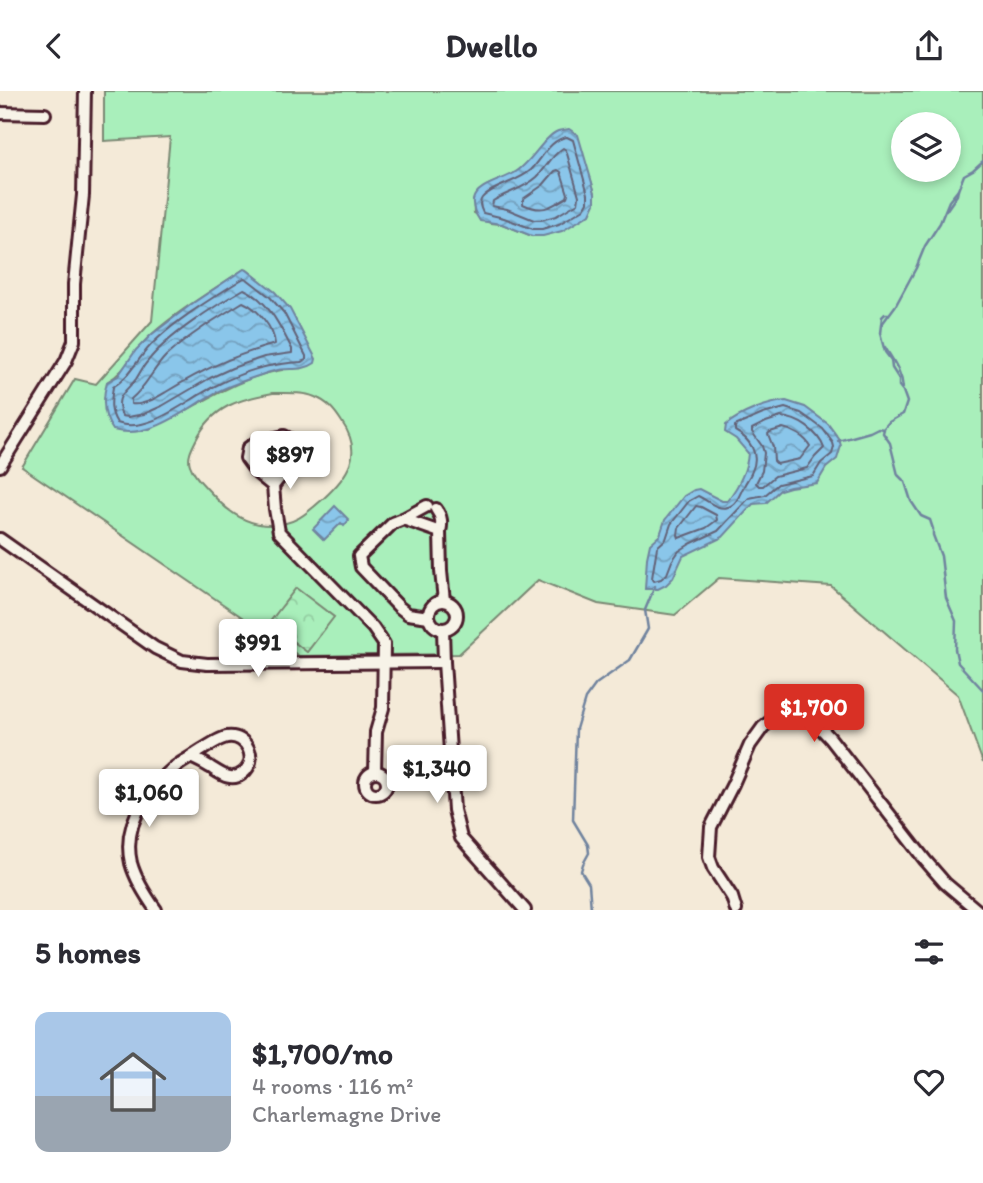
<!DOCTYPE html>
<html lang="en">
<head>
<meta charset="utf-8">
<style>
  body { margin:0; font-family:Itim,sans-serif; background:#f2f2f3; color:#2b2b33; height:100vh; display:flex; flex-direction:column; font-size:26px; white-space:nowrap }
  * { box-sizing:border-box; margin:0 }
  p { font-size:23px; color:#7c7c81 }
  .icon { flex:none; width:38px; height:38px; fill:none; stroke:currentColor; stroke-width:2; stroke-linecap:round; stroke-linejoin:round }
  .map { position:relative; height:819px; overflow:hidden }
  .panel { display:flex; flex-direction:column; background:#fff; flex:1 }
  .panel>* { flex:none }
  .buttons { position:absolute; left:891px; top:21px; display:grid; gap:14px }
  .buttons a { display:grid; place-items:center; width:70px; height:70px; border-radius:50%; background:#fff; box-shadow:0 4px 10px #0003; font-size:35px }
  .price { position:absolute; translate:-50% -60px; padding:0 16px; border-radius:7px; background:#fff; color:#222; font-size:23px; line-height:46px; filter:drop-shadow(0 2px 4px #0008) }
  .price::after { content:''; position:absolute; left:50%; top:42px; width:21px; height:16px; margin-left:-10px; background:inherit; clip-path:polygon(0 0,100% 0,50% 100%) }
  .price.active { background:#d93025; color:#fff }
  ul { padding:0; list-style:none }
  li { display:flex; align-items:center; gap:21px; height:175px; padding:0 35px }
  li+li { border-top:2px solid #e1e1e2 }
  li span { display:grid; place-items:center; flex:none; width:196px; height:140px; border-radius:14px; color:#555 }
  li>.icon { margin-inline-start:auto }
  span .icon { width:84px; height:84px; fill:#fffc; stroke-width:1 }
  li b { font-size:30px }
  h2 { display:flex; justify-content:space-between; align-items:center; height:84px; padding:0 35px; font-size:30px }
  header { display:flex; justify-content:space-between; align-items:center; height:91px; padding:0 35px; background:#fff; font-size:32px; font-weight:700 }
  .map>svg:first-child { display:block }
  .grass { fill:#a9efbb; stroke:#7a8773; stroke-width:2; fill-rule:evenodd }
  .forest { fill:url(#forest-crowns); stroke:#7a8773; stroke-width:2 }
  .water { fill:url(#water-waves); stroke:#70839e; stroke-width:2 }
  .lines { fill:none; stroke-linecap:round; stroke-linejoin:round }
  .shore { stroke:#646277; stroke-width:2 }
  .stream { stroke:#70839e; stroke-width:2.5 }
  .minor-casing { stroke:#4a1f2b; stroke-width:16 }
  .minor { stroke:#f7f3e8; stroke-width:10 }
</style>
</head>
<body>
<header><svg class="icon" aria-label="back" viewBox="0 0 24 24"><path d="M15 5l-7 7 7 7"/></svg>Dwello<svg class="icon" aria-label="share" viewBox="0 0 24 24"><path d="M12 15V3M7 8l5-5 5 5M5 13v7h14v-7"/></svg></header>
<div class="map">
<svg width="983" height="819" viewBox="0 0 983 819">
  <defs>
    <pattern id="forest-crowns" width="20" height="18" patternUnits="userSpaceOnUse" patternTransform="scale(1.75)"><rect width="20" height="18" fill="#a9efbb"/><path d="M2 6a3 3 0 1 1 6 0M12 15a3 3 0 1 1 6 0" fill="none" stroke="#93cca1"/></pattern>
    <pattern id="water-waves" width="16" height="10" patternUnits="userSpaceOnUse" patternTransform="scale(1.75)"><rect width="16" height="10" fill="#8ac6ea"/><path d="M0 5q4-4 8 0t8 0" fill="none" stroke="#73a0be"/></pattern>
  </defs>
  <rect width="100%" height="100%" fill="#f4ead8"/>
  <filter id="ink" filterUnits="userSpaceOnUse"><feTurbulence type="fractalNoise" baseFrequency=".0143" numOctaves="2"/><feDisplacementMap in="SourceGraphic" scale="14" xChannelSelector="R" yChannelSelector="G"/><feConvolveMatrix kernelMatrix="1 2 1 2 8 2 1 2 1" color-interpolation-filters="sRGB"/></filter>
  <g filter="url(#ink)">
    <path class="grass" d="M104,0H983V672L958,604L831,495L719,487L675,524L598,513L538,489L459,563L299,565L22,376L75,288L96,293L152,230L170,46L104,50ZM903,33H948V79H903ZM544,52L590,86L595,102L532,145L502,133L490,132L474,122C471,90 496,95 517,81C528,73 535,63 544,52ZM244,178L247,179C267,195 285,209 296,232L282,279C232,287 194,319 149,338L104,311L107,291C127,280 134,259 151,244C179,219 213,199 244,178ZM273,302C287,302 303,301 315,306C328,311 335,320 342,331C364,363 348,385 323,408C306,423 296,433 272,434C247,435 228,421 213,404C205,395 194,386 190,374C187,366 192,357 196,349C213,315 239,308 273,302Z"/>
    <path class="forest" d="M296,497L334,526L307,561L269,532Z"/>
    <g class="water">
      <path d="M569,38L578,44L595,102V112L590,123L562,140L543,145H532L502,133L480,130C476,124 472,117 473,109C476,94 503,89 514,82C531,73 543,46 558,40C561,39 565,39 569,38Z"/>
      <path d="M244,178L247,179L275,201L290,218L316,268L315,272C304,280 291,277 278,279C269,281 261,284 252,287C240,291 228,295 217,301C185,318 152,349 113,339C102,324 102,308 107,291L118,285L136,259L151,244L193,212Z"/>
      <path d="M786,310L805,316L828,333L839,348L841,355L837,368L826,377L817,392L790,396L780,399L766,412L753,413L723,446L683,465L673,487L666,494L658,498H645L647,467L650,453L660,444L665,429L684,405L694,399L699,398L722,410H727C738,396 747,379 748,362L736,348L725,341L726,334C739,323 768,311 786,310Z"/>
      <path d="M335,415L349,429L344,435L341,432L324,449L313,438Z"/>
    </g>
    <g class="lines">
      <g class="shore">
        <path d="M567,46L573,49L588,103V111L584,118L559,133L542,138H533L504,127L483,122C481,118 478,112 482,107C492,95 518,91 531,79C542,68 550,48 567,46Z"/>
        <path d="M563,57L566,59L579,105L578,112L556,125L541,129H534L507,118L492,115L493,110C507,101 524,98 537,86C546,77 552,64 563,57Z"/>
        <path d="M558,79L561,81L568,103L567,106C549,117 542,122 523,113V108L543,94L555,80Z"/>
        <path d="M244,187L247,188L270,206L284,222L306,265V269L301,271C268,273 247,279 217,294C189,307 149,344 117,332C109,320 111,309 113,296C131,285 138,266 154,251C180,226 214,206 244,187Z"/>
        <path d="M244,198C268,209 280,235 292,258V262L264,266L232,277L210,287L162,315L144,323L128,326L122,325C113,305 126,301 136,288C140,282 143,275 148,270C167,245 216,214 244,198Z"/>
        <path d="M243,211C257,217 274,237 275,253C232,265 204,278 166,301C156,307 143,315 131,313V308C146,296 153,278 166,265C189,244 217,227 243,211Z"/>
        <path d="M785,317L801,322L811,329L823,338L833,352L834,356L832,363L821,372L813,385L778,393L765,404L749,407L718,440L690,453L679,460L672,470L667,483L661,488L654,490L652,487L657,456L666,448L671,433L689,410L698,405C707,409 718,420 728,416C737,414 740,402 744,395C746,390 750,386 752,380C760,363 750,348 735,340V335L763,323Z"/>
        <path d="M781,326C799,327 818,341 824,357L815,366L807,377L775,385L763,395H759L756,392L762,380L764,362L762,355L752,341V338L766,331Z"/>
        <path d="M783,337C793,339 805,346 810,355L800,368L777,373L774,370L773,356L768,343L770,341Z"/>
        <path d="M696,415L701,416L716,424L717,429L706,437L679,447L678,444L679,437Z"/>
      </g>
      <g class="stream">
        <path d="M946,120L957,104L958,99"/>
        <path d="M882,233L896,214L916,177L925,155L940,132L949,110L958,99L964,84L973,79L983,70"/>
        <path d="M885,256C893,270 902,281 903,297"/>
        <path d="M884,338L883,342L890,352L898,384L905,391L911,410L921,425L930,429L933,438V444L941,465L946,507L956,530L955,558L958,572L983,599"/>
        <path d="M838,350L870,341L878,337L883,338L889,331L903,323L907,311L903,300L899,295V288L892,277L891,269L885,261L882,250L880,242L882,226L885,223H888"/>
        <path d="M591,818L589,793L581,780L583,773L589,762L588,754L573,729L576,638L585,608L596,593L630,569L648,538L645,519L655,495"/>
      </g>
      <defs>
        <g id="minor">
          <path d="M0,22L45,23"/>
          <path d="M0,375L66,270L74,250V193L83,104L85,0"/>
          <path d="M273,395L257,382L246,367L248,357L255,352L284,345L293,350L298,358L289,375L273,395L275,418L279,441L373,537L384,553L383,617L376,641L375,681"/>
          <path d="M436,418C442,426 442,432 440,441"/>
          <path d="M403,428L427,415"/>
          <path d="M0,448L155,557L182,570L207,573L444,571"/>
          <circle cx="443" cy="524" r="14"/>
          <path d="M429,526L408,523L399,516L361,476L359,465L393,432L403,428L440,441L441,480L444,510"/>
          <path d="M443,538L444,571L454,719L461,747L525,819"/>
          <circle cx="376" cy="692" r="11"/>
          <path d="M156,819C146,805 136,790 131,772C121,729 154,687 189,667C200,661 216,648 227,646C247,643 259,669 243,682C231,692 220,682 210,676C204,672 197,669 191,666"/>
          <path d="M736,819L732,806L713,777L709,766L711,736L733,693L750,654L763,636L776,626L788,624H803L813,629L830,647L925,769L945,792L977,819"/>
        </g>
      </defs>
      <use href="#minor" class="minor-casing"/>
      <use href="#minor" class="minor"/>
    </g>
  </g>
</svg>
<div class="buttons">
<a><svg class="icon" aria-label="layers" viewBox="0 0 24 24"><path d="M12 4l9 5-9 5-9-5zM3 14l9 5 9-5"/></svg></a>
</div>
<b class="price" style="left:290px;top:400px">$897</b>
<b class="price" style="left:258px;top:588px">$991</b>
<b class="price active" style="left:814px;top:653px">$1,700</b>
<b class="price" style="left:437px;top:714px">$1,340</b>
<b class="price" style="left:149px;top:738px">$1,060</b>
</div>
<section class="panel">
<h2>5 homes<svg class="icon" aria-label="filters" viewBox="0 0 24 24"><path d="M4 7h16M4 17h16"/><circle cx="9" cy="7" r="2"/><circle cx="15" cy="17" r="2"/></svg></h2>
<ul>
<li><span style="background:linear-gradient(#a9c7e8 60%,#9aa5b1 0)"><svg class="icon" aria-label="home" viewBox="0 0 24 24"><path d="M3 11l9-7 9 7M6 9v11h12V9"/></svg></span><div><b>$1,700/mo</b><p>4 rooms · 116 m²</p><p>Charlemagne Drive</p></div><svg class="icon" aria-label="heart" viewBox="0 0 24 24"><path d="M12 20l-8-8c-3-5 5-10 8-4 3-6 11-1 8 4z"/></svg></li>
</ul>
</section>
</body>
</html>
